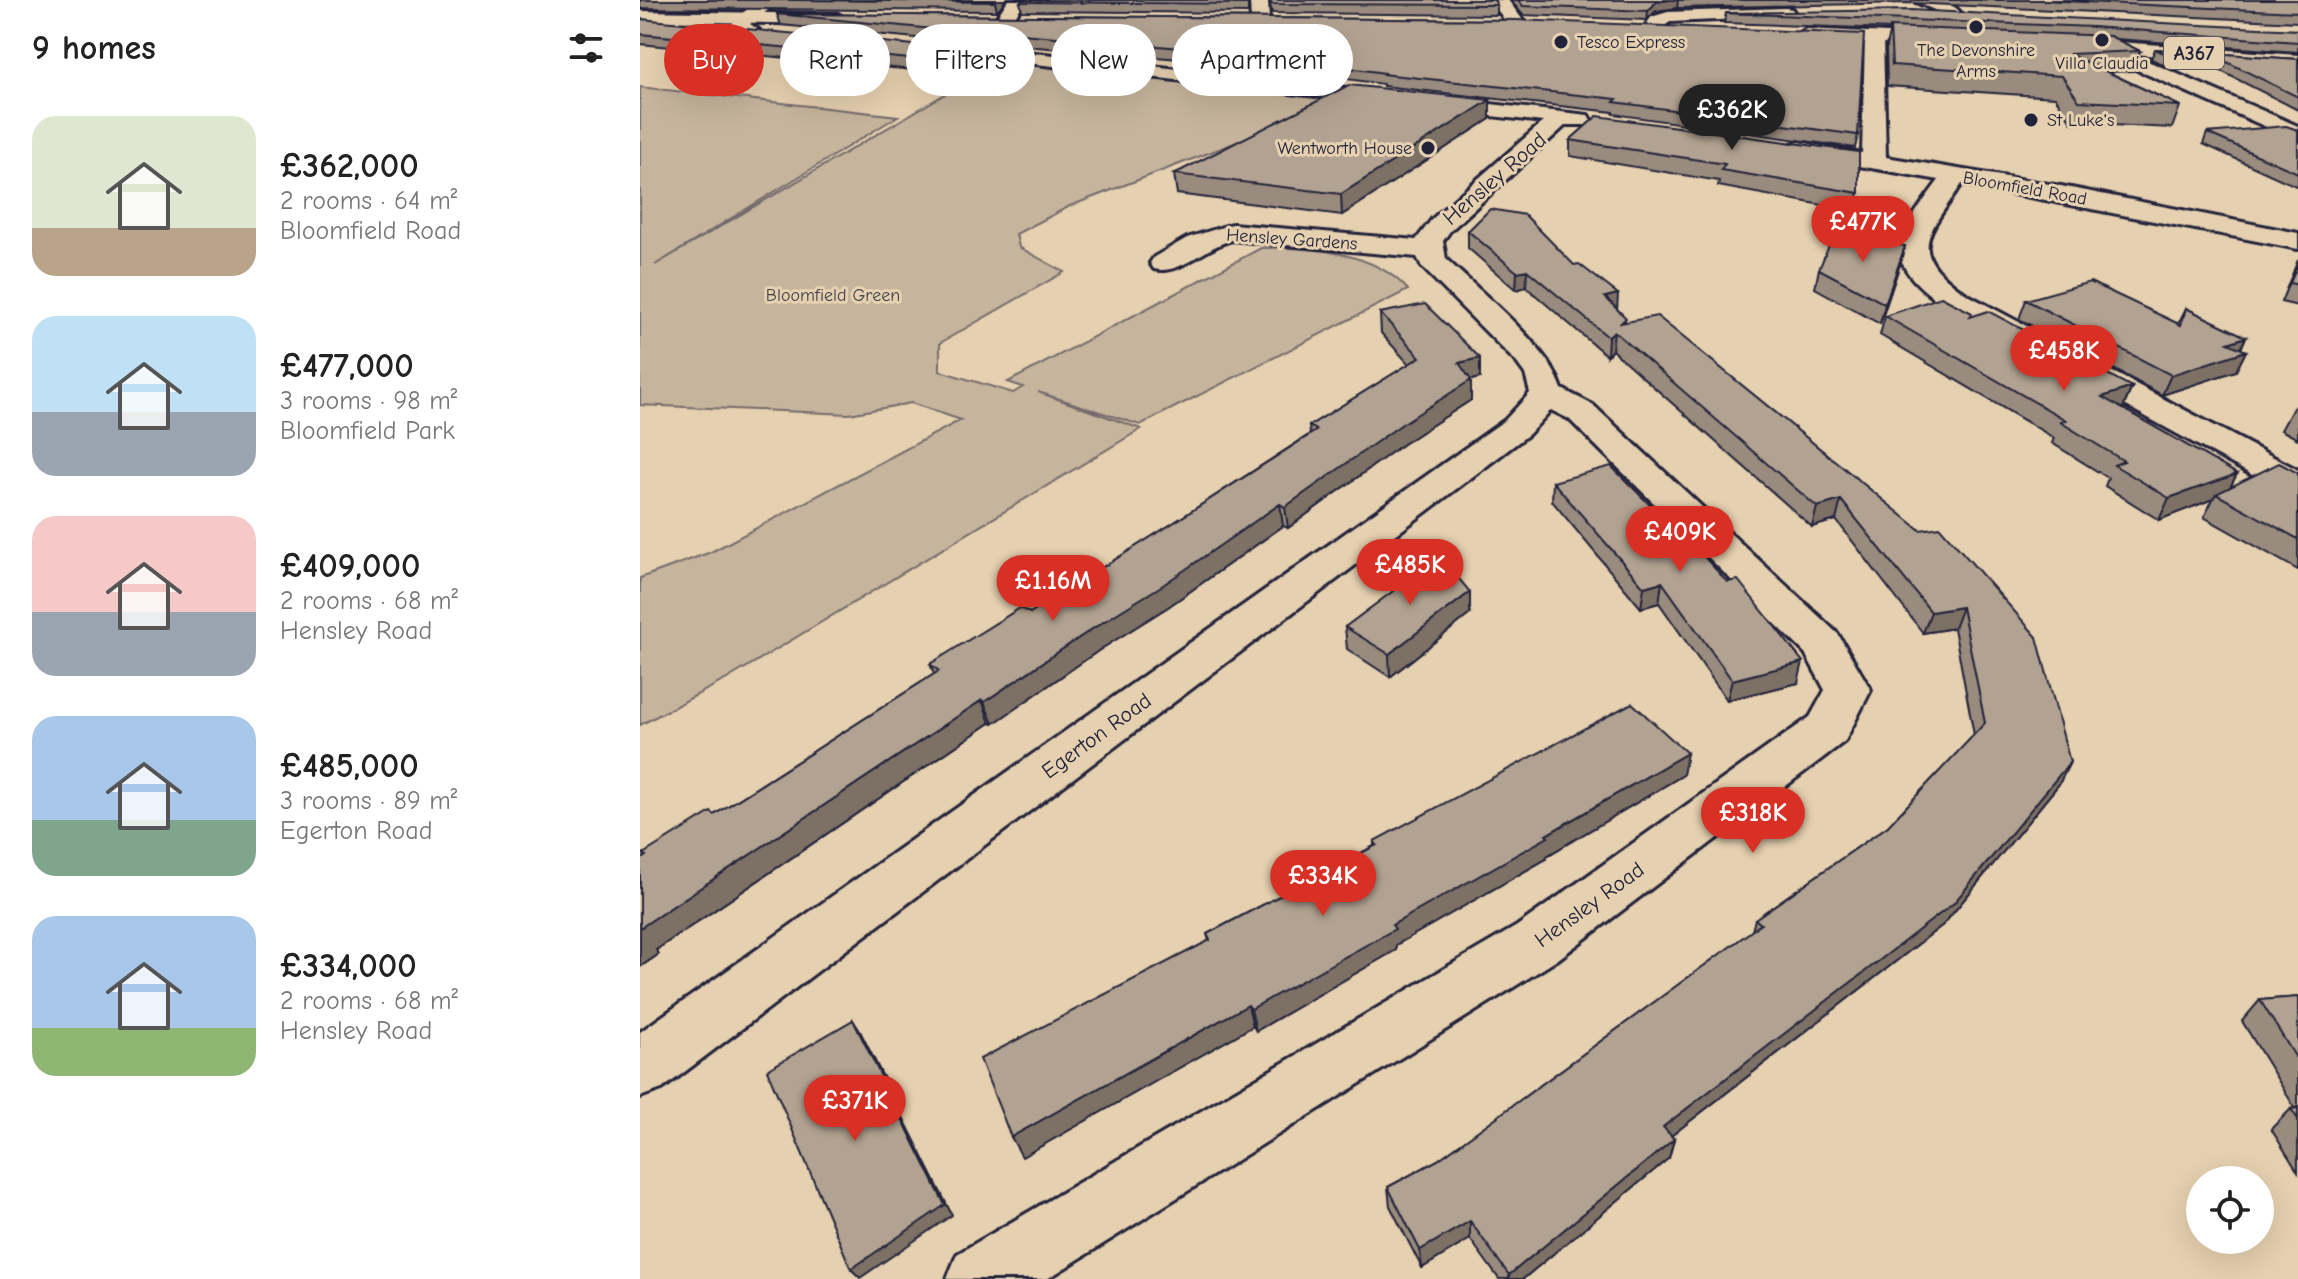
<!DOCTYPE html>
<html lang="en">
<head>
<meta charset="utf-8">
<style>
  body { margin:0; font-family:"Comic Neue",sans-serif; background:#f6f6f6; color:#222; height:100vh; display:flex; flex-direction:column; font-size:30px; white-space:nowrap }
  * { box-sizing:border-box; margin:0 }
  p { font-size:26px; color:#767676 }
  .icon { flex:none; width:44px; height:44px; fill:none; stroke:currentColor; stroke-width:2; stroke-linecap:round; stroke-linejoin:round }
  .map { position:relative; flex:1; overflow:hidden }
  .drawer { display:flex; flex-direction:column; background:#fff; width:640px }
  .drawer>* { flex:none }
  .guide { position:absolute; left:24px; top:24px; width:760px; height:72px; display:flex; gap:16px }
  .controls { position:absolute; left:1546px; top:1166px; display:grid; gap:16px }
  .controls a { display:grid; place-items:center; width:88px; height:88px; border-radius:50%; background:#fff; box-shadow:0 8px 32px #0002; font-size:40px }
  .price { position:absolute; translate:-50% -68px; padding:0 18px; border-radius:28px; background:#d93025; color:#fff; font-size:26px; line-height:52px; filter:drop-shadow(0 2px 4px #0008) }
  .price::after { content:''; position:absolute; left:50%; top:48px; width:24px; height:18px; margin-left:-12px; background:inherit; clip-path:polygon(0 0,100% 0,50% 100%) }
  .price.current { background:#222; color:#fff }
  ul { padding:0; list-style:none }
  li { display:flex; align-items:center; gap:24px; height:200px; padding:0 32px }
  li span { display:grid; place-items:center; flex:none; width:224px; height:160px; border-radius:24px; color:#555 }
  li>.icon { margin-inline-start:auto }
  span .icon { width:96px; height:96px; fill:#fffc; stroke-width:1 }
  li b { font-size:34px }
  h2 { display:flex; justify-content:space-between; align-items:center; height:96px; padding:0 32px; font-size:34px }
  .tag { padding:0 28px; border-radius:36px; background:#fff; box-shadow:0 8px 32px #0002; font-size:28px; line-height:72px }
  .tag.current { background:#d93025; color:#fff }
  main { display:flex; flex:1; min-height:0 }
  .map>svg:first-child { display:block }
  .green { fill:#c6b49c; stroke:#746b6c; stroke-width:2 }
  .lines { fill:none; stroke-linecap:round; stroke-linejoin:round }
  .minor-casing { stroke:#22223b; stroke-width:6 }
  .major-casing { stroke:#22223b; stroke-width:6 }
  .minor { fill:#e5d0af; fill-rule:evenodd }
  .major { fill:#e5d0af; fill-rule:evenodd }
  .wall { fill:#998b7d; stroke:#22223b; stroke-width:2 }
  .shaded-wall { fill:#7d7166; stroke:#22223b; stroke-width:2 }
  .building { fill:#b2a291; stroke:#22223b; stroke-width:2 }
  .poi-dot { fill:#22223b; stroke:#e5d0af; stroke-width:3 }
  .labels { text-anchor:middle; stroke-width:6; stroke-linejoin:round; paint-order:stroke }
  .far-poi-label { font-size:18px; fill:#22223b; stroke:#e5d0af; text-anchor:start }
  .far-street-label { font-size:18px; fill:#22223b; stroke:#e5d0af }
  .far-park-label { font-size:18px; fill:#433f4e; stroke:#e5d0af }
  .shield { fill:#e5d0af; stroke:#5c565e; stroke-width:2 }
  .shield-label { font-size:20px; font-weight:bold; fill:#22223b }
  .street-label { font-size:22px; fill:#22223b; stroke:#e5d0af }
</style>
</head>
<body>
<main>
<section class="drawer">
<h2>9 homes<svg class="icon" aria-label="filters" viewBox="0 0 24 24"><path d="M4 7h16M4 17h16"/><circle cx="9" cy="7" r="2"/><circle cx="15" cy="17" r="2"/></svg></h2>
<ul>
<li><span style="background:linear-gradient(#dfe7d0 70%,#b9a48a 0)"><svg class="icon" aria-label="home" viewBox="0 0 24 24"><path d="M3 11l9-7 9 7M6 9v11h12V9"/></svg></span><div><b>£362,000</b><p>2 rooms · 64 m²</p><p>Bloomfield Road</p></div></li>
<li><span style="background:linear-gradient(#bfe0f5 60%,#9aa5b1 0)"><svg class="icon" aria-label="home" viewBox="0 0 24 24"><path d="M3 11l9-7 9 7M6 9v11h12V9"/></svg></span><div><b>£477,000</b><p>3 rooms · 98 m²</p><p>Bloomfield Park</p></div></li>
<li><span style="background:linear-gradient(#f6c9c9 60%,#9aa5b1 0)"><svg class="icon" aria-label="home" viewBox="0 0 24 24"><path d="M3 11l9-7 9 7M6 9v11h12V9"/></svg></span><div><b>£409,000</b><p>2 rooms · 68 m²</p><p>Hensley Road</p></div></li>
<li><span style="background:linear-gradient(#a9c7e8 65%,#7fa58c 0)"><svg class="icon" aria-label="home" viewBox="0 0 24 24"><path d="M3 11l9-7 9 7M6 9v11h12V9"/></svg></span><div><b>£485,000</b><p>3 rooms · 89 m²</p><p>Egerton Road</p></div></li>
<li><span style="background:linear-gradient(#a9c7e8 70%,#8fb573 0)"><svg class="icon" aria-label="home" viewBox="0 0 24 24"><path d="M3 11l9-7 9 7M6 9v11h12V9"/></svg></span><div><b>£334,000</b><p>2 rooms · 68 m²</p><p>Hensley Road</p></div></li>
</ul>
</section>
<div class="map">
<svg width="1658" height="1279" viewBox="0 0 1658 1279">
  <rect width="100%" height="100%" fill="#e5d0af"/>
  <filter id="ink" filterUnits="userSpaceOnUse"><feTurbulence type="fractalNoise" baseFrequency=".0125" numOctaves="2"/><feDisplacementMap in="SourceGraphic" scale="16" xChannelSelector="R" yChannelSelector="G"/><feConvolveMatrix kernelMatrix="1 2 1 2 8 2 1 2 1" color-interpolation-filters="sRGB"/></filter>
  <g filter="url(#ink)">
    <path class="green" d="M361,61L691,99L597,142L430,206L376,234L379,247L424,272L300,343V371L373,393L383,387L368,382L621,248C669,246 736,252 768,290L500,425L398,392L501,429L87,679L0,725V578L71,552L321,420L271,403L209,414L0,405V87L258,116L15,265Z"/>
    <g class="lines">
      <defs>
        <g id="minor">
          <path d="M121,0H141L110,24L119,30L117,34C108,36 96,35 91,27L95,18Z"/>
          <path d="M368,0H386L369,25H357L354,21Z"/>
          <path d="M610,0H628L629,23L626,27L620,28L611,23Z"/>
          <path d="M850,0H868L885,23L882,27H870Z"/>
          <path d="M1271,0C1288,0 1310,0 1320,12L1311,17Z"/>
          <path d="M1146,8L1152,9L1155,13L1152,17L1030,22L1013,34L1004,28L1011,17L1028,12Z"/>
          <path d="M1234,33L1243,39L1246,157L1421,186L1658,233V249L1322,184C1285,238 1266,252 1328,295L1658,470V496L1645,493L1306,307C1237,258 1255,240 1299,180L1151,154L1147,149L1151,144L1159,142L1222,153L1225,39Z"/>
          <path d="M289,41L948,115L951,120L948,125H926L810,231L803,241L806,259C840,292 908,345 922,389L953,405L1198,634L1231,690L1205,741L917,960L407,1279H307L317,1254L877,926L1170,717L1185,690L1165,653L929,419L911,410L889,434L22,1089L0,1097V1032L865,420L890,393L885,374L877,363L782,267L777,257L592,240C566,246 540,276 514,269L510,263L514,257L547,238L592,224L776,240L792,219L903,122L282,51L279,47Z"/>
          <path d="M1475,47L1658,126V141L1468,57L1465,53L1468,49Z"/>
        </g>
        <g id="major">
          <path d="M0,11L198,14L207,19L198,24L0,21Z"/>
          <path d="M1166,29L1309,36L1319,42L1309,48L1159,39L1157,35Z"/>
          <path d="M1438,39L1658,55V67L1431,49L1428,45Z"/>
        </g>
      </defs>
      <use href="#minor" class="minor-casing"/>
      <use href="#major" class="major-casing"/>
      <use href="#minor" class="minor"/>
      <use href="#major" class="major"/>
    </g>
    <g class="wall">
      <path d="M0,0H366L357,11L0,8Z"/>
      <path d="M608,0V13L382,11L380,2Z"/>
      <path d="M629,0H854L857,5V15L632,13Z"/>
      <path d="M870,0H1658V22L1269,3L1037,8L1016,11L1007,20L883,15Z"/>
      <path d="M1086,13L1658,30V52L1475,39L1500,51L1493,71L1468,72L1540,106L1532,128L1432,123L1415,97L1247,86L1246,46L1250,29L1084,23Z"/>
      <path d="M137,14L876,20L1218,135L1215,148L973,114V112L743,86V84L599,64L385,46L380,48L141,25Z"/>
      <path d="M0,19L351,62L326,75L0,44Z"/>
      <path d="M1515,49L1658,59V110L1573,67L1534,69L1511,59Z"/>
      <path d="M850,100V119L702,215L537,194L534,174Z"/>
      <path d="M957,116L1219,193L1215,211L1078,186L1079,181L930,156V140Z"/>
      <path d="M1658,130V187L1563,144L1567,133Z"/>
      <path d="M828,231L977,309L986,322L1280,530L1430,762L1419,784L1304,924L1031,1136L1034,1139L1029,1158L883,1279H859L830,1239L782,1268L750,1206L748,1187L798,1160L1112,931L1115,919L1248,826L1334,735L1314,628L1283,633L1196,520L1172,527L972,350L967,356L886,287L876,290L828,248Z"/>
      <path d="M1658,260V306L1641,302Z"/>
      <path d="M1260,264L1240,324L1175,288L1179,269Z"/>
      <path d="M1386,300L1538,324L1546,308L1606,337L1601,349L1606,351L1596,371L1522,395L1379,319Z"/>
      <path d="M740,313L840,378L831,380V400L763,444L648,528L643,526L528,607L461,649L353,724L350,723L16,950L19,954L0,967L74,815L294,674L290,664L390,613L530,525L670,434L669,426L769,364L741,333Z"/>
      <path d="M1245,316L1331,317L1492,387L1483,408H1482L1597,474L1590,487L1658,473V570L1564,517L1573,499L1519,520L1465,486L1468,478L1412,443L1414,438L1240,335Z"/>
      <path d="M1658,405V439L1641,430L1653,408Z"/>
      <path d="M913,482L1087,582L1158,683L1087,700L1019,603L1001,608L912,501Z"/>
      <path d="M830,614L750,677L707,649L705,627Z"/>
      <path d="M1043,775L907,856L906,859L756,945V950L616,1031L613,1026L382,1157L569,941L567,934L734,846V841Z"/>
      <path d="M1658,997V1172L1631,1129L1651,1109L1655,1108L1602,1021L1620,1000Z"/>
    </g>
    <g class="shaded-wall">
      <path d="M356,0H366L357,11L355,2Z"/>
      <path d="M1029,0H1038L1037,8L1016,11L1007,20L1008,11L1016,2Z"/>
      <path d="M382,34L385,46L380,48L377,37Z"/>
      <path d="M348,52L351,62L326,75L324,64Z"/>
      <path d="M850,100V119L702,215L701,194Z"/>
      <path d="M1265,246L1260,264L1240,324L1245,304Z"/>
      <path d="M887,270L886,287L876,290L877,272Z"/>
      <path d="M978,294L977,312L965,297Z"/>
      <path d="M974,331L972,350L967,356L968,337Z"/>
      <path d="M1606,337L1598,353L1606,351L1596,371L1522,395L1531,375L1588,343Z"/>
      <path d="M840,358V378L831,380V400L763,444L648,528L645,507L819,363Z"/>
      <path d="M1492,387L1483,408L1454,417L1462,397Z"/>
      <path d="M1597,474L1586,495L1576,494L1573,499L1519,520L1529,498Z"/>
      <path d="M1201,500L1196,520L1172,527L1177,507Z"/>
      <path d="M640,504L643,526L528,607L461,649L353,724L344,702L455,627Z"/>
      <path d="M1022,582L1019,603L1001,608L1004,587Z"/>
      <path d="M830,592V614L750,677L749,654Z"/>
      <path d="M1322,607L1314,628L1283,633L1291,612Z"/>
      <path d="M1163,662L1158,683L1087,700L1092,680Z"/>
      <path d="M342,700L350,723L16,950L19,954L0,967V928Z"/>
      <path d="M1047,753L1043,775L907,856L906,859L756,945V950L616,1031L611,1009L752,925Z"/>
      <path d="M1430,762L1419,784L1304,924L1018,1146L1023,1127Z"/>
      <path d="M608,1005L613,1026L382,1157L371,1137Z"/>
      <path d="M213,1020L220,1031L312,1215L220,1278L211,1269Z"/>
      <path d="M1034,1139L1029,1158L883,1279H869V1275Z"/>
      <path d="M830,1221V1239L782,1268L780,1250Z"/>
    </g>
    <g class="building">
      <path d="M156,0H356L355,2Z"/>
      <path d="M381,0H607L606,4L380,2Z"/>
      <path d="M630,0H854L857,5L631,4Z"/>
      <path d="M878,0H1029L1016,2L1008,11L883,6Z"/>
      <path d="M1401,0H1658V12Z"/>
      <path d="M1271,10L1658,30V42L1453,27L1086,13Z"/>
      <path d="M137,14L876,20L1224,34L1218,135L974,102L977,99L742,74L745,73L598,53L382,34L377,37Z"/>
      <path d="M0,19L348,52L324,64L0,34Z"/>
      <path d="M1250,27L1470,36L1500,51L1429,54L1540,106L1439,101L1422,76L1252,65Z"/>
      <path d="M1515,49L1658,59V97L1577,57L1538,59Z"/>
      <path d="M709,85L850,100L701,194L534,174Z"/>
      <path d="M957,116L1219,152V193L1081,170L1085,164L930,140Z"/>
      <path d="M1646,126L1658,130V173L1567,133Z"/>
      <path d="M850,209L885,215L934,265L939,264L978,294L965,297L986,318L981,323L1017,316L1280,530L1300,527L1397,637L1430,762L1314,903L1023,1127L1034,1139L869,1275L830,1221L780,1250L748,1187L798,1160L1121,924L1115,919L1248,826L1345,723L1322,607L1291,612L1201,500L1177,507L974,331L968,337L887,270L877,272L828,231Z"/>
      <path d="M1194,234L1265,246L1245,304L1179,269Z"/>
      <path d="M1658,264V285L1650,283Z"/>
      <path d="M1450,282L1541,325L1546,308L1606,337L1588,343L1606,351L1531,375L1386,300Z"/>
      <path d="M1301,297L1332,313L1330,317L1348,311L1492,387L1462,397L1597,474L1529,498L1474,465L1484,461L1420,422L1426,420L1245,316Z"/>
      <path d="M785,304L840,358L819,363L831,380L762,424L645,507L640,504L523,585L455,627L344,702L342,700L0,928V860L6,856L3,854L71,812L74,815L299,671L290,664L380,608L390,613L530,525L677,430L669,426L780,357L740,313Z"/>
      <path d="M1639,463L1658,473V539L1576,494Z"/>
      <path d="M971,466L1035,530L1039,529L1087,582L1098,580L1163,662L1092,680L1022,582L1004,587L913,482Z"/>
      <path d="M800,556L830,592L749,654L705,627Z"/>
      <path d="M992,703L1047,753L906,835L908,837L752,925L755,929L611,1009L608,1005L371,1137L340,1059L570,940L567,934L737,845L734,841Z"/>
      <path d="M1658,997V1061L1620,1000Z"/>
      <path d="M213,1020L305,1205L211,1269L127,1070Z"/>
      <path d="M1658,1108V1119L1651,1109Z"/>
    </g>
  </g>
  <g class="poi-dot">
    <circle cx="1336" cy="27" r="8"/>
    <circle cx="1462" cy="40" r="8"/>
    <circle cx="921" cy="42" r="8"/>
    <circle cx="1391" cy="120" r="8"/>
    <circle cx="788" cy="148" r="8"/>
  </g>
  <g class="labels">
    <g class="far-poi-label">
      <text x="937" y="48">Tesco Express</text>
      <text x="1336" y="56" text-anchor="middle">The Devonshire<tspan x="1336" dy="21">Arms</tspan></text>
      <text x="1462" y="69" text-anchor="middle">Villa Claudia</text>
      <text x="1407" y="126">St Luke's</text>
      <text x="772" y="154" text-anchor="end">Wentworth House</text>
    </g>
    <g class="far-street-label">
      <text transform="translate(1385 188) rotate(10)" y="6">Bloomfield Road</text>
      <text transform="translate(652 239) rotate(4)" y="6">Hensley Gardens</text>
    </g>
    <g class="far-park-label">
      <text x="193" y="301">Bloomfield Green</text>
    </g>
    <rect class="shield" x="1524" y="37" width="60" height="32" rx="6"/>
    <g class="shield-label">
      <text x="1554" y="60">A367</text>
    </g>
    <g class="street-label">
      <text transform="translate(854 178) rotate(-41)" y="8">Hensley Road</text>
      <text transform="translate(456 735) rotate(-36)" y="8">Egerton Road</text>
      <text transform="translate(949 904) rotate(-36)" y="8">Hensley Road</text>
    </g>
  </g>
</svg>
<div class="controls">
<a><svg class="icon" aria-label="locate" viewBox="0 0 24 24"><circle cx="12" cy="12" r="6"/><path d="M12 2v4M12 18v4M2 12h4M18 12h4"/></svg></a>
</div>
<b class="price current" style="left:1092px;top:152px">£362K</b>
<b class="price" style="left:1223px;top:264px">£477K</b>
<b class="price" style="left:1424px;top:393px">£458K</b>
<b class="price" style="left:1040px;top:574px">£409K</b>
<b class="price" style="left:770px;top:607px">£485K</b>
<b class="price" style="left:413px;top:623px">£1.16M</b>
<b class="price" style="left:1113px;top:855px">£318K</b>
<b class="price" style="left:683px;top:918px">£334K</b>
<b class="price" style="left:215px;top:1143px">£371K</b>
<div class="guide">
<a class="tag current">Buy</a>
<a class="tag">Rent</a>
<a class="tag">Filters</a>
<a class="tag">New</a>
<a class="tag">Apartment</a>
</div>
</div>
</main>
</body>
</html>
